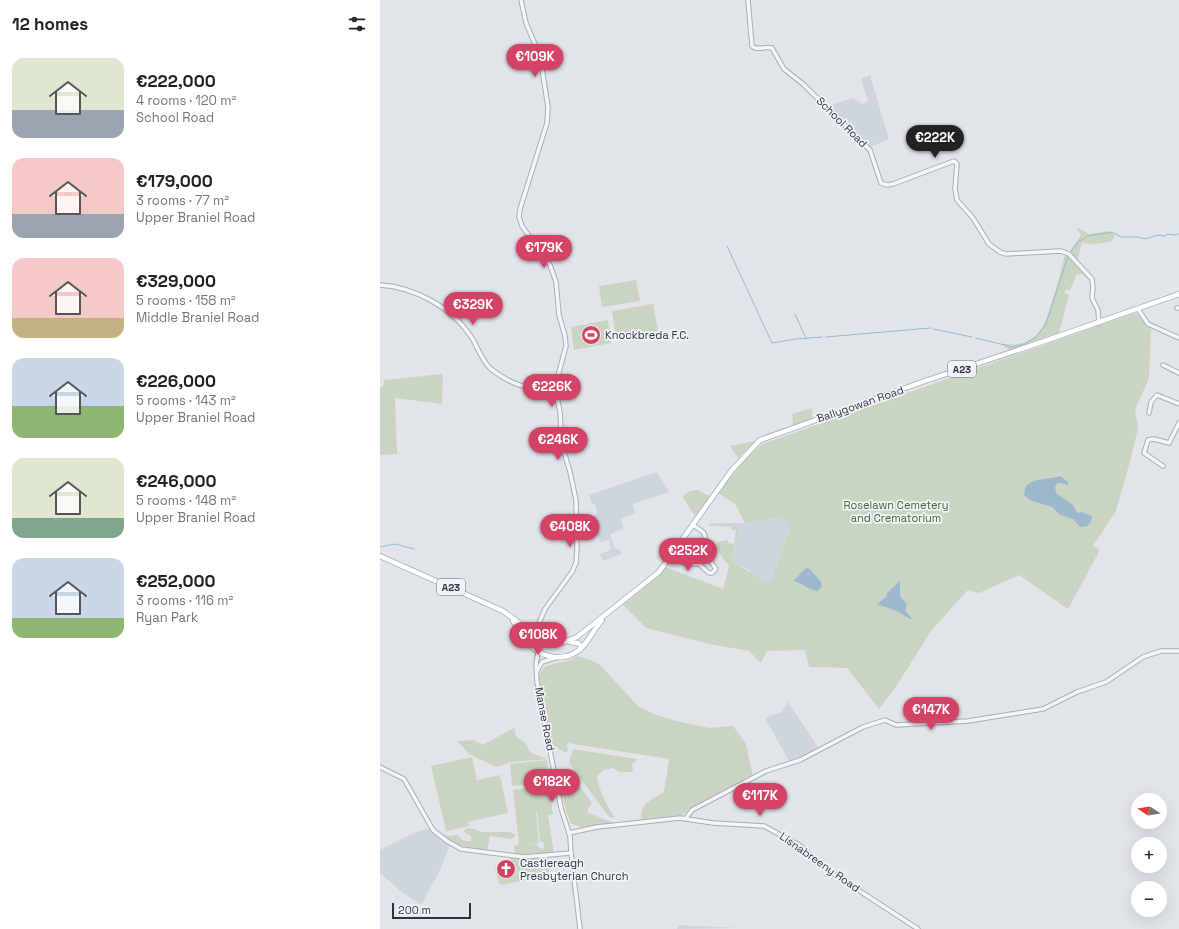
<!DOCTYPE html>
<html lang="en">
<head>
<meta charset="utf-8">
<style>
  body { margin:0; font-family:"Space Grotesk",sans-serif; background:#f2f2f2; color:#202124; height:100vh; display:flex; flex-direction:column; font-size:15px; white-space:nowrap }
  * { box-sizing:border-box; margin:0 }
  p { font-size:13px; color:#757577 }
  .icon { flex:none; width:22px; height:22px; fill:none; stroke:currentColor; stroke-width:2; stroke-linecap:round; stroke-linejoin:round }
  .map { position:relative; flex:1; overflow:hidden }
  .panel { display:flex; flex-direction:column; background:#fff; width:380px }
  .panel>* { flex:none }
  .needle { width:26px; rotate:282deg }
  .buttons { position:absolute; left:751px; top:793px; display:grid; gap:8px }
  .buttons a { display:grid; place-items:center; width:36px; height:36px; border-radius:50%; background:#fff; box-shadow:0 4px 16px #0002; font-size:20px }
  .scale { position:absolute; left:12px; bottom:10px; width:79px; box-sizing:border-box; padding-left:4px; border:2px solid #293543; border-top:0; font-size:11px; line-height:14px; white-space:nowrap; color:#293543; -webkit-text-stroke:3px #f1f5f8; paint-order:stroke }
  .price { position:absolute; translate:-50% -34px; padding:0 9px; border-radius:14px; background:#d44266; color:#fff; font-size:13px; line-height:26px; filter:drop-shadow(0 1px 2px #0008) }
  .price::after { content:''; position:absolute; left:50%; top:24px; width:12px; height:9px; margin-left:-6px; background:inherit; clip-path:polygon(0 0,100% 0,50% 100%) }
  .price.selected { background:#222; color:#fff }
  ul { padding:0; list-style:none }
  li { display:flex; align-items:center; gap:12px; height:100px; padding:0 12px }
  li span { display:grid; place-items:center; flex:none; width:112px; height:80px; border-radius:12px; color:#555 }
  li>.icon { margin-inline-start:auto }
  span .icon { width:48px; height:48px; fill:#fffc; stroke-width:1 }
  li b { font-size:17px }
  h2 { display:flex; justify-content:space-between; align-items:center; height:48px; padding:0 12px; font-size:17px }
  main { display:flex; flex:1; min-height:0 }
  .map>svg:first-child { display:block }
  .built { fill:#cfd5dd }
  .green { fill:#c9d5c2 }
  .water { fill:#9bb8cc }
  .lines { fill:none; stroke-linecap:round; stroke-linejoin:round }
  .stream { stroke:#9bb8cc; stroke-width:1 }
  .minor-casing { stroke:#a7adb5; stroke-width:5.5 }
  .major-casing { stroke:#a0acb7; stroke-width:6 }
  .minor { stroke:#f5f6f9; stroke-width:3.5 }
  .major { stroke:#fff; stroke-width:4.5 }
  .labels { text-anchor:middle; stroke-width:3.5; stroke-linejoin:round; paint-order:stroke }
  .shield { fill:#f1f5f8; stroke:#656f79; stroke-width:1 }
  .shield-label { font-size:10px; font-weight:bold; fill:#293543 }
  .street-label { font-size:11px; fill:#293543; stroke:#f1f5f8 }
  .poi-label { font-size:11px; fill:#293543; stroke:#f1f5f8; text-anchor:start }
  .park-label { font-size:11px; fill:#426035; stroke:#f1f5f8 }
</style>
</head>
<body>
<main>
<section class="panel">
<h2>12 homes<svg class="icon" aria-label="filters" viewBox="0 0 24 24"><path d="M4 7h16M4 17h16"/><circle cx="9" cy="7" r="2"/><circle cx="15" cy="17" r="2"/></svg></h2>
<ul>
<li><span style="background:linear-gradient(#dfe7d0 65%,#9aa5b1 0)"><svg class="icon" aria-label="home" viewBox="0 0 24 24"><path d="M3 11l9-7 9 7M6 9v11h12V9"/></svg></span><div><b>€222,000</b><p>4 rooms · 120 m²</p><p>School Road</p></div></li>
<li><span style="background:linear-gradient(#f6c9c9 70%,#9aa5b1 0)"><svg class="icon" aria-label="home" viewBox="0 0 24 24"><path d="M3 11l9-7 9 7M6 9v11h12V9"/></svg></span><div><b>€179,000</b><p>3 rooms · 77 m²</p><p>Upper Braniel Road</p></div></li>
<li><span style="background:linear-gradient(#f6c9c9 75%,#c2b280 0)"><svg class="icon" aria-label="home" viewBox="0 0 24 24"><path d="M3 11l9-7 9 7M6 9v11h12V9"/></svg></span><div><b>€329,000</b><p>5 rooms · 158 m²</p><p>Middle Braniel Road</p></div></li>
<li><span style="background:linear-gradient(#c9d6e8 60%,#8fb573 0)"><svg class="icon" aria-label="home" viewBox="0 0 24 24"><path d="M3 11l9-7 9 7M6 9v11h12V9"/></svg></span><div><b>€226,000</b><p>5 rooms · 143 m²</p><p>Upper Braniel Road</p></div></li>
<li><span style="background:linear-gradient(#dfe7d0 75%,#7fa58c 0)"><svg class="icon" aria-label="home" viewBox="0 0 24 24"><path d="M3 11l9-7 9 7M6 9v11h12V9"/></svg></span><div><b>€246,000</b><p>5 rooms · 148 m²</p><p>Upper Braniel Road</p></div></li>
<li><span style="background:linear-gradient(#c9d6e8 75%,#8fb573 0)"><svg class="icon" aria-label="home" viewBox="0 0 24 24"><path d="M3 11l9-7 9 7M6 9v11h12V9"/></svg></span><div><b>€252,000</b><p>3 rooms · 116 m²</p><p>Ryan Park</p></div></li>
</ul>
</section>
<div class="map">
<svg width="799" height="929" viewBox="0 0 799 929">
  <rect width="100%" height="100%" fill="#e2e6eb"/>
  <g class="built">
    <path d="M490,75L509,139L490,147L448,106L472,98L483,104L488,101L481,79Z"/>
    <path d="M277,472L289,492L253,504L255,513L241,519L243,529L230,534L235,549H239L242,554L223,561L220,554L231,550L229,540L220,542L217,534L199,539L197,520L214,516L217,513L215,504H212L209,495Z"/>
    <path d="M403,517L410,530L390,582L373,575L369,570L351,561L356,544V527L329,526V523H365Z"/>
    <path d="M408,702L438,747L424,755L409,761L385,718L401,712Z"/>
    <path d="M51,828L57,836L70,845L60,870L41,905L23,893L0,873V850L36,832Z"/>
    <path d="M298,925L359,928L295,929H297Z"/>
  </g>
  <g class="green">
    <path d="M696,227L709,234L729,231L735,235L731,242L715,244L702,243C698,252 700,257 697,263L710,278L711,282L702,274H697L690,290H686L685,293L689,295L679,333L631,351L623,346V344C658,348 665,326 673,298C678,283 682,269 685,254H688L701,235Z"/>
    <path d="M256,280L260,301L222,307L219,286Z"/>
    <path d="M273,304L278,331L236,339L232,311Z"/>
    <path d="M752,314H758L766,326L771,329L769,378L755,410L758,428L751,458L736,511L713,546L720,550L688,609L639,575L599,593L588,590L551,631L515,688L499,709L467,668L429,667L425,650L387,651L381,663L369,651L329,644L266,628L243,605L278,576L285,567L343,589L349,566L336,549L337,542L348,540V543L354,544L356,530H352L351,526L356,527L359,530L351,561C365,568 375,577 390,582L410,530L403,517L365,523L355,504L338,493L365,460L382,444Z"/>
    <path d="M228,320L231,343L194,350L191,327Z"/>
    <path d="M63,374L62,404L15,398L17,454L0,455V387H3L4,380Z"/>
    <path d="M432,408V418L413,425L412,414Z"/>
    <path d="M375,441L358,458L350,446Z"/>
    <path d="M317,490L330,496L315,516L303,498V496L310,491Z"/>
    <path d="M197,656L211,660L219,664L258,706L274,714L296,721L329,728L353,726L366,744L373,776L308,810L302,815L262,819C258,804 273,799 284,792L289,759L193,744L190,742L187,744L188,751L185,753L172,744C170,731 157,685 160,675C160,672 163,669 165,667C175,661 188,664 197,656Z"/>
    <path d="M134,728L136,736L145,743L151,753L168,759L132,762L116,767L89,754L77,741L94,740L102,745Z"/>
    <path d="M193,749L257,759L252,765L253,772H239L233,768L224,770L217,776C219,792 227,805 235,818L229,817L189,763Z"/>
    <path d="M92,757L97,780L120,775L128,813L88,822L89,826L66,831L51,766Z"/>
    <path d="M167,760L169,782L132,786L130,764Z"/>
    <path d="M187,769L212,803L209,807L207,812L226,820L236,823L202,827L191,824L186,811L179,783Z"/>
    <path d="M170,786L172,809L156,811L159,843L147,845L156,844L161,849L164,848V843L160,841L157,811L172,809L173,814L168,815L174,853L135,854L134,846L139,845L133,790Z"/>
    <path d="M88,828L94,829L101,832H131L136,835L132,839L110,836L107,852L79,845L62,834L68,836L78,835L82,840L91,842V836L84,832V830Z"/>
    <path d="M131,858H169V876L120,885L115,869L120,868L122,877L128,878Z"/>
  </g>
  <g class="water">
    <path d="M680,476L687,481L689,484L686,486V484L678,483L675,487L676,493L693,505L697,513L702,512L712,516L711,522L707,526L700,527L693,519L680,515L672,507L650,500L644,495L645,488C652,477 668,480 680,476Z"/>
    <path d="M426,568L430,569L441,582L442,586L438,591C429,590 422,583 413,581Z"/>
    <path d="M520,581V596L527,604L525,611L532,618L530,619L519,612L497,604L506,597L508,592Z"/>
  </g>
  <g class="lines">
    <g class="stream">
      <path d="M347,246L392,343L416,339L442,337"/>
      <path d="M691,251L698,242L708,236L727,233L732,232L741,237H757L765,239L778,235L786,236L787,234L794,235L799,234"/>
      <path d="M415,314L426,338"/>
      <path d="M553,329L592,337"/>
      <path d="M446,337L550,328"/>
      <path d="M596,338L633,347L644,344L656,337L666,324L688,256"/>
      <path d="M0,547L15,544L34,549"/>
    </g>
    <defs>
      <g id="minor">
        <path d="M141,0L146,23L160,56L168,107L167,123L140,209L139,217L142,226L170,265L176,282L179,315L185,336L186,346L175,387L180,412L182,445L190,472L196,500L197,548L196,563L192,572L165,609L154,635"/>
        <path d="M368,0L372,46C376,51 385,46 392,48L404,69L423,84L490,150L501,183L507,185L513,184L574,161L577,164L575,189L577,200L593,218L609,244L620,252L626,254L681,251L689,254L712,279L713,287L712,298L718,310L719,323"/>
        <path d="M0,285C35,287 73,308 92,338C98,348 102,361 111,369C134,387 148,388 176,392"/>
        <path d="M797,308H799"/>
        <path d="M758,309L768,324L799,338"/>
        <path d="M783,365L799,373"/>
        <path d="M769,413L771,402L777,395L799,404"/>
        <path d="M783,466L764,453L768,440L774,439L789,443L799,423"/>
        <path d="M313,525L323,532L325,536V553L336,569L332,573H329L320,565L325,553"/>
        <path d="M296,560L308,564H320"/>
        <path d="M158,652L156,664L157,682L181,808L190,836L191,853L200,929"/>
        <path d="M157,671L162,662L175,658"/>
        <path d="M0,767L24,779L53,830L67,841L81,849L144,857L191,853"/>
        <path d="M306,818L312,810L386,771L420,760L483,727L505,720L516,725L588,721L663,709L697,692L726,682L763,657L781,651H799"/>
        <path d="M189,833L217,827L300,818L333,823L384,826L419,845L449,871L538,929"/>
      </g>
      <g id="major">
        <path d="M0,556L123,611L164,641L173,643H182L197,637L279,572L352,470L380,440L545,381L653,345L799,294"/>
        <path d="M133,621C139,628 142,637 149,644C164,660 189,663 204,645C211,637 215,628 222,620"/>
        <path d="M190,642L198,643L201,646L200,649"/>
        <path d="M154,649L152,643L154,635"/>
      </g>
    </defs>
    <use href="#minor" class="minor-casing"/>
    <use href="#major" class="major-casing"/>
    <use href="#minor" class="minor"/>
    <use href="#major" class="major"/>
  </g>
  <defs>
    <symbol id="stadium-disc" viewBox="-11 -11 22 22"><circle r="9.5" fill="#d44266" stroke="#f1f5f8"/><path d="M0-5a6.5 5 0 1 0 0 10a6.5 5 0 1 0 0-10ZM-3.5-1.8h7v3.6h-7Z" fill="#fff"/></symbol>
    <symbol id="church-disc" viewBox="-11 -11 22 22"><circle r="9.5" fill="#d44266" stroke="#f1f5f8"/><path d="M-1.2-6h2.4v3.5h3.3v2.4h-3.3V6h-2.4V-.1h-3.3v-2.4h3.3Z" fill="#fff"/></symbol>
  </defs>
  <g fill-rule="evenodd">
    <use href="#stadium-disc" x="200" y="324" width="22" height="22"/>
    <use href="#church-disc" x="115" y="858" width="22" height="22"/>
  </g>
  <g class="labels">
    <g class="shield">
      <rect x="568" y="361" width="28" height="16" rx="3"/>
      <rect x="57" y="579" width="28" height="16" rx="3"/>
    </g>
    <g class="shield-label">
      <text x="582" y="373">A23</text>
      <text x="71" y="591">A23</text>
    </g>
    <g class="street-label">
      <text transform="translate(462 122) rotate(45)" y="4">School Road</text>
      <text transform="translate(480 404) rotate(-19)" y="4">Ballygowan Road</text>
      <text transform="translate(165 719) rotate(79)" y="4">Manse Road</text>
      <text transform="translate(440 862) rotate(35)" y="4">Lisnabreeny Road</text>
    </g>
    <g class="poi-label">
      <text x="225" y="339">Knockbreda F.C.</text>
      <text x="140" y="867">Castlereagh<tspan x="140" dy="13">Presbyterian Church</tspan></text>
    </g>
    <g class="park-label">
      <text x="516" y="509">Roselawn Cemetery<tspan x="516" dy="13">and Crematorium</tspan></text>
    </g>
  </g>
</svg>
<div class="buttons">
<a><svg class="needle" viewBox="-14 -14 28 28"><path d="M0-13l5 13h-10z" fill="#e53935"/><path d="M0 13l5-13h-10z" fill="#757577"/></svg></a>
<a>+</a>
<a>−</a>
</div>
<div class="scale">200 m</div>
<b class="price" style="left:155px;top:78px">€109K</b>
<b class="price selected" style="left:555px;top:159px">€222K</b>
<b class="price" style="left:164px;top:269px">€179K</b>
<b class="price" style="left:93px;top:326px">€329K</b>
<b class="price" style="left:172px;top:408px">€226K</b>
<b class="price" style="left:178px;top:461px">€246K</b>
<b class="price" style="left:190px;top:548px">€408K</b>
<b class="price" style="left:308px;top:572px">€252K</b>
<b class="price" style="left:158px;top:656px">€108K</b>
<b class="price" style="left:551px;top:731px">€147K</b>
<b class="price" style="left:172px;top:803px">€182K</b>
<b class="price" style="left:380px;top:817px">€117K</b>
</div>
</main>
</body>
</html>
